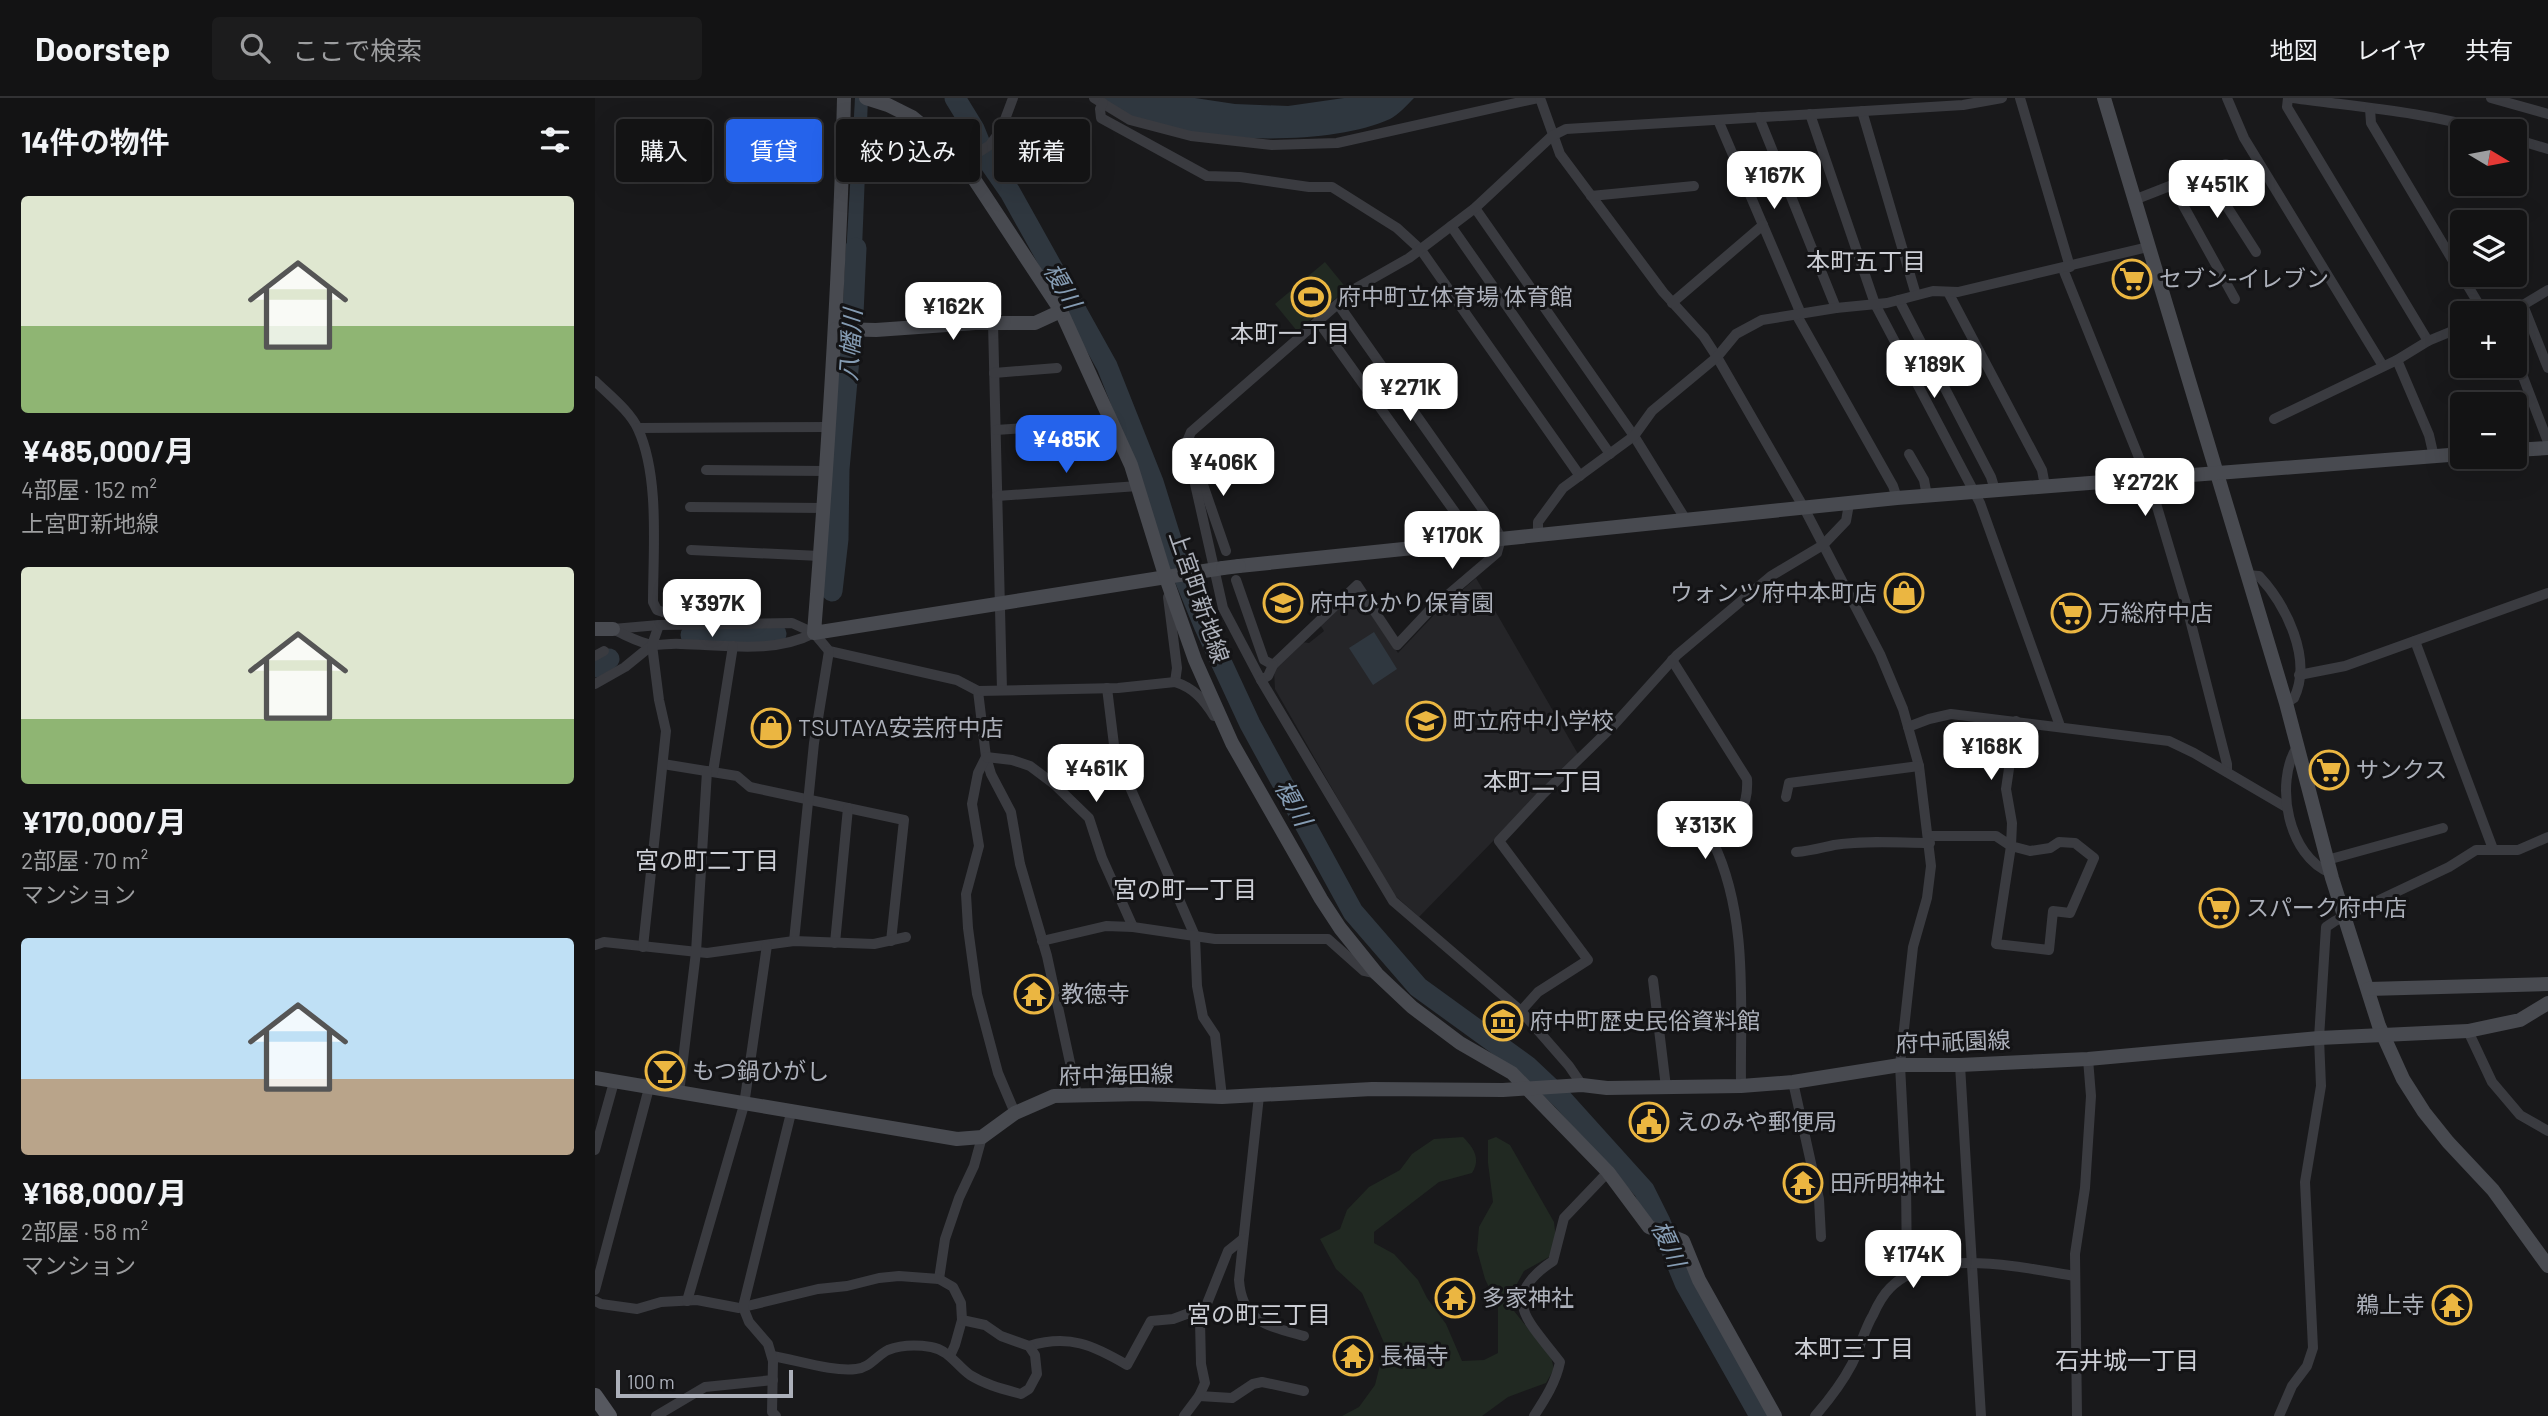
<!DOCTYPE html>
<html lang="ja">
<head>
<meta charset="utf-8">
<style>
  body { margin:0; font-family:Barlow,"Noto Sans JP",sans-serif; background:#1c1c1d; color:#f1f3f6; height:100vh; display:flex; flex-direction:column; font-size:26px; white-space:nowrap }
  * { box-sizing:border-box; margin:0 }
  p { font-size:23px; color:#9d9ea0 }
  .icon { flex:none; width:38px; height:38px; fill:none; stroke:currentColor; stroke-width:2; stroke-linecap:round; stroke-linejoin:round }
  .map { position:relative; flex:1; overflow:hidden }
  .details { display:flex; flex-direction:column; background:#131314; width:595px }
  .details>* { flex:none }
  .guide { position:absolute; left:21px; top:21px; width:665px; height:63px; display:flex; gap:14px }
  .needle { width:46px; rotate:100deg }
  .fabs { position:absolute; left:1855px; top:21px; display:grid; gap:14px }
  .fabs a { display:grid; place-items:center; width:77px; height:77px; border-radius:7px; background:#131314; box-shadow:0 7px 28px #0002,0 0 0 2px #323234; font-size:35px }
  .scale { position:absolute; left:21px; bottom:18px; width:177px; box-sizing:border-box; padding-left:7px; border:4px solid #acb0ba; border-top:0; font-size:19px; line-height:24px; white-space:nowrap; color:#acb0ba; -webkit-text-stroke:5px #141416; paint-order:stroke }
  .price { position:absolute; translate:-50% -60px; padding:0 16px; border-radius:14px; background:#fff; color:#222; font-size:23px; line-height:46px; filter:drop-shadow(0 2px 4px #0008) }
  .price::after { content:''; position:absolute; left:50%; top:42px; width:21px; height:16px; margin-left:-10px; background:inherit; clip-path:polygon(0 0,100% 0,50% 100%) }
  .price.current { background:#2563eb; color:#fff }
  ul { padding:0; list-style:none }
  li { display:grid; align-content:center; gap:14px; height:371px; padding:0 21px }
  li span { display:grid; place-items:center; height:217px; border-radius:7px; color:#555 }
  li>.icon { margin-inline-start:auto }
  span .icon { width:126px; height:126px; fill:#fffc; stroke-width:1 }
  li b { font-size:30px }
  h2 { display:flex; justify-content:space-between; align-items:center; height:84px; padding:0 21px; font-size:30px }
  .chip { padding:0 24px; border-radius:7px; background:#131314; box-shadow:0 7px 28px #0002,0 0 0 2px #323234; font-size:24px; line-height:63px }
  .chip.current { background:#2563eb; color:#fff }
  header { display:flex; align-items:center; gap:42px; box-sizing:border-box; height:98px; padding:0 35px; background:#131314; border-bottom:2px solid #323234 }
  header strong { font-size:33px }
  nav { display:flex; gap:38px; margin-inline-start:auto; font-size:24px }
  .search { width:490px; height:63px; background:#1c1c1d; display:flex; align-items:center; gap:18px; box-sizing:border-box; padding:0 24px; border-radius:7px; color:#9d9ea0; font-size:26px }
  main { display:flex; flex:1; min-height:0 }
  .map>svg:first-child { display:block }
  .built { fill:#252528 }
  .green { fill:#212922 }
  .water { fill:#2f373f }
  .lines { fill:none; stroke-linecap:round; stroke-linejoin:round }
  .river { stroke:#2f373f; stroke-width:21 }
  .street { stroke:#3a3b40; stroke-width:10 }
  .secondary { stroke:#484a50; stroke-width:14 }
  .primary { stroke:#56585f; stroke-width:16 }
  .secondary-bridge { stroke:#484a50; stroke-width:14 }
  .labels { text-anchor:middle; stroke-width:6; stroke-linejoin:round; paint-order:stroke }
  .poi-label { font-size:23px; fill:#acb0ba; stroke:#141416; text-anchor:start }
  .street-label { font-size:23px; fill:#acb0ba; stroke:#141416 }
  .neighbourhood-label { font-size:24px; fill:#cdcfd6; stroke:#141416 }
  .water-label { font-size:24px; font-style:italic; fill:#859cb3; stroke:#141416 }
</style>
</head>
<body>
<header>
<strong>Doorstep</strong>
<div class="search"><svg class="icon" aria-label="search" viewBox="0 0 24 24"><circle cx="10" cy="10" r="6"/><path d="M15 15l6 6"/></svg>ここで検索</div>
<nav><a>地図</a><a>レイヤ</a><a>共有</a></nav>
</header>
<main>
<section class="details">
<h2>14件の物件<svg class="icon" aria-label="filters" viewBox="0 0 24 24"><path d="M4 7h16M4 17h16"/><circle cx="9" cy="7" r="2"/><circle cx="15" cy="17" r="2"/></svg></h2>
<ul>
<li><span style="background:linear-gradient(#dfe7d0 60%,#8fb573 0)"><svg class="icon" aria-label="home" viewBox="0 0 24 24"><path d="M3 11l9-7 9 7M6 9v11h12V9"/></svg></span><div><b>¥485,000/月</b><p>4部屋 · 152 m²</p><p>上宮町新地線</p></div></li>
<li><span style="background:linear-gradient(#dfe7d0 70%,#8fb573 0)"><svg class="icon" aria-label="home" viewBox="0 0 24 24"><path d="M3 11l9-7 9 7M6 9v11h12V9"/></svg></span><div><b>¥170,000/月</b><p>2部屋 · 70 m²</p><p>マンション</p></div></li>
<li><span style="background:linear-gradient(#bfe0f5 65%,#b9a48a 0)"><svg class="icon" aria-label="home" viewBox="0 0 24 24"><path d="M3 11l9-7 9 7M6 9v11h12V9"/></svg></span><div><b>¥168,000/月</b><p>2部屋 · 58 m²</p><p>マンション</p></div></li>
</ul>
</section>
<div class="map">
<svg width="1953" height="1318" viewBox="0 0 1953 1318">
  <rect width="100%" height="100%" fill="#19191b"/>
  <path class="built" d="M881,480L983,656L824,819L797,795L680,591L679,571L707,544L714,545L729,533L724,525L760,496L766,497L803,555L839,517Z"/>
  <g class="green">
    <path d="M730,164L752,191L702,233L680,206Z"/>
    <path d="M868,1039C879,1050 886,1061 877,1075L844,1084L779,1134V1145L799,1156L823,1182L832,1200L851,1226L867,1263L889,1262L903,1255V1209L890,1181L882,1152L884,1129L898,1104L893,1065V1042L901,1039L915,1047L959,1124L961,1141L954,1159L929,1173L918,1193L919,1213L956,1259L959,1271L951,1285L913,1299L887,1318H747L764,1309L780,1287L790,1247L767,1195L741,1171L725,1141L745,1131L752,1112L774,1089L805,1072L817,1056L839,1041Z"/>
  </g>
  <g class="water">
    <path d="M260,0H273L266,176H250Z"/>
    <path d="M507,0H600L640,6L693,8L749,0H819C812,7 803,17 795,21C735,49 594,46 534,17C525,13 516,6 507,0Z"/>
    <path d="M779,534L802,571L778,587L754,550Z"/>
  </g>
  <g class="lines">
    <g class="river">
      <path d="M360,0L379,31L390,58L415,94L512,268L558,384L583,464L609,527L655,626L758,814L823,889L932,968L967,1001L1049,1092L1065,1124L1090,1185L1165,1318"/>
      <path d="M237,493L243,441L244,371L258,216L261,150"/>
      <path d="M96,537L164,538L181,536"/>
      <path d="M0,569L14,561"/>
    </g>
    <g class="street">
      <path d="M499,0L535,22L596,38L677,47L742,45L943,0"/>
      <path d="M945,0L965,56L1068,194L1109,239L1122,259L1209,410L1285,556L1308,611L1324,668L1336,768L1332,800L1318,849L1305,967L1311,1082L1312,1178"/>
      <path d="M1425,0L1475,169"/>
      <path d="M1632,0L1649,40L1788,268"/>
      <path d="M1693,0L1692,9L1833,243"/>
      <path d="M1698,0C1763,9 1831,14 1894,33"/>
      <path d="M1896,0L1953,16"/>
      <path d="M508,5L505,11L506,20L612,78L645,79L714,89H737L802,130L826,152L985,378"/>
      <path d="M1775,11L1776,25L1889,215"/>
      <path d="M1267,13L1321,197"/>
      <path d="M1215,16L1280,206L1385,405L1465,628"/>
      <path d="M1164,19L1241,210"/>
      <path d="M1123,22L1206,216"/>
      <path d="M1920,41L1953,51"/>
      <path d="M367,65L395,47L406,32L418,0"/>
      <path d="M1616,73L1629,104L1661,154"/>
      <path d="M1580,87L1588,107L1640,201"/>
      <path d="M996,98L1099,88"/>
      <path d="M1539,102L1631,66"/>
      <path d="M880,110L1039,338L1091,422"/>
      <path d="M856,128L1015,356"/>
      <path d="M1468,171L1557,392L1591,506L1632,666V674"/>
      <path d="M1353,194L1447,372L1450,388"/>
      <path d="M1304,202L1396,379L1400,392"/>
      <path d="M1077,205L1168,127"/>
      <path d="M1928,207L1953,270"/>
      <path d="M1904,215L1928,207L1953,192"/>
      <path d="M1201,216L1298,388L1302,400"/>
      <path d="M723,223L867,424L873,444"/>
      <path d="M398,225L407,592"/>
      <path d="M1920,258L1953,344"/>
      <path d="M1802,262L1834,337L1839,359"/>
      <path d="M399,275L462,270"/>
      <path d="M0,283C14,297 35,313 43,331C65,379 58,453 58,504L62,512L71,515L152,516L154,525"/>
      <path d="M1679,321L1802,262L1833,243L1867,229"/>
      <path d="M43,330L235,329"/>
      <path d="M401,332L485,326"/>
      <path d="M1314,356L1329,382L1332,398"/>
      <path d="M111,372L232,373"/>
      <path d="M605,378L631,453"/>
      <path d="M402,398L543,388"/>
      <path d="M95,409L230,410"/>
      <path d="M943,436V424L968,390L1039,338L1057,313L1122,259L1141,236L1167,222L1241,210L1292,205L1338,193L1363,194L1553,149"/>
      <path d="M96,452L225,458"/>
      <path d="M1652,477L1664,478C1691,507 1718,561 1699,600L1691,605"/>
      <path d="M641,482L669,562L678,567L762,487L802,547L834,513L902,455L906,440L900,429L743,206"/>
      <path d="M573,499L582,570L580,584"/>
      <path d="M18,531L64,527L197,525L219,535L234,553L362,582L383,593L391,659L396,676L416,714L425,766L452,858L482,997"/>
      <path d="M19,532C31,537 46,546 59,547C68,547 77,545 86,546C130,547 179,556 219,535"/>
      <path d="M1820,543L1898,751"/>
      <path d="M0,558L9,553"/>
      <path d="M1077,562L1152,681C1154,713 1139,723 1118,744C1154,819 1145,907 1146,988"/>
      <path d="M678,567L673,578L666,582L628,510L591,346L596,334L761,190L814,160L880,110L957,38L971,31L1368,7L1407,0"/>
      <path d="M1704,577L1750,568L1953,495"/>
      <path d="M666,582L798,803L926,913L974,968L987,987"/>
      <path d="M0,586L30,569L57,547"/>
      <path d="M512,590L520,655L600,838L602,888L608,919L620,937L627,999"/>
      <path d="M383,593L523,590L580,584C599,590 609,602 619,618"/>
      <path d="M1313,629L1334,621L1356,616L1574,643L1599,655L1691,709"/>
      <path d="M1702,649C1679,685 1693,759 1736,775"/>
      <path d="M391,659L383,675L377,706L384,748L371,796L373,830L382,896L403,975L420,1015"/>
      <path d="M391,659L417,662L435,668L459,686L494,720L507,760L538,829"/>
      <path d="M68,666L142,678L155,689L309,722L296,843"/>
      <path d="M118,674L138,548"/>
      <path d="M1191,699L1194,685L1324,668"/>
      <path d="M1334,738H1401L1416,748L1435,753L1455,750L1464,744L1480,745L1499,760L1475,815L1458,813L1454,852L1401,846L1416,748L1417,725L1411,691L1421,623"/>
      <path d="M1201,754C1215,753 1225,750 1239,747C1270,742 1304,745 1335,745"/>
      <path d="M1732,762L1848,730"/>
      <path d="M199,843L219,645L234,553"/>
      <path d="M447,843L511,828L538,829L620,841H733L769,873L782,876"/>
      <path d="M240,845L253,710"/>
      <path d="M0,847L9,844L112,855L199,843L279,846L311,839"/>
      <path d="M48,849L71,633L64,602L57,547L64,527"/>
      <path d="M1058,882L1071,989"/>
      <path d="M926,913L943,894L993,862L904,743L947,697L1018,628L1082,557L1176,478L1228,447L1251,423L1254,406"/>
      <path d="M1873,933L1897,984L1925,1017L1953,1033"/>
      <path d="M1365,967L1386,1318"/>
      <path d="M1198,984L1224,1101L1226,1139"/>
      <path d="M84,995L101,854L112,673"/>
      <path d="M664,998L644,1182C647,1224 673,1228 709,1238"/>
      <path d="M0,1052L19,984"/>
      <path d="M344,1181L350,1141L364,1100L379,1068L387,1039"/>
      <path d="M0,1192L54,990"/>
      <path d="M0,1203L6,1206L42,1211L66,1204L102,1202L144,1210L223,1191L252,1188L284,1180L304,1178L344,1181L358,1189L366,1205L367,1222L360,1247L355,1258"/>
      <path d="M92,1203L149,1007L172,847"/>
      <path d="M434,1248C474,1236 498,1247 532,1267L556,1223L578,1221L597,1214H609"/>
      <path d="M177,1258C202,1262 238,1274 261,1271C275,1270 282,1257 293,1252C306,1247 323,1247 336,1249C354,1252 362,1268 375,1277C391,1287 408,1291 426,1296L434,1291L442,1276L440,1257L434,1248L406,1238L390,1227L367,1222"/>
      <path d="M604,1298L637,1300L658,1286L667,1284L709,1293"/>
      <path d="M61,1318L110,1289L178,1282"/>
      <path d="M181,1318L177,1314L178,1263L173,1246L154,1224L148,1209L196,1015"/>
      <path d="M589,1318L604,1298L610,1285L606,1266L605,1223L633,1153L648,1141"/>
      <path d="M939,1318C950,1301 961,1284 965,1264C934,1223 902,1200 958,1163L969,1120L1013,1074"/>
      <path d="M1220,1318C1234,1302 1247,1285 1257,1266C1265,1250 1269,1232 1278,1217C1282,1208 1288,1197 1295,1190C1336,1148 1429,1170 1480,1178"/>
      <path d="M1482,1318L1480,1156L1490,1090L1496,998L1493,961"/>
      <path d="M1684,1318L1697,1288L1712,1268L1718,1250L1710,1084L1726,988L1724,940L1731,829L1740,823L1854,769L1881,752H1923L1953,739"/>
    </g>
    <g class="secondary">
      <path d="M249,0C245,179 233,357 219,535L628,470"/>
      <path d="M271,0L293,7L317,19L348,44L379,81L466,213L536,367L570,477L600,562L637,645L726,801L745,830L782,876L817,909L865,945L917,975L1013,1074L1054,1129L1088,1143L1104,1182L1180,1318"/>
      <path d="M1509,0L1691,605L1737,780L1784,928L1808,981L1829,1014L1853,1044L1898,1092L1953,1168"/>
      <path d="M241,231L281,232L380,225H440L466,213"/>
      <path d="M1920,352L1953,350"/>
      <path d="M644,468L1302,400L1867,356"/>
      <path d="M0,531H18"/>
      <path d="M1773,891L1953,886"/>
      <path d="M0,980L362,1041L387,1039L420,1015L459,998L547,996L627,999L777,991L908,992L987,987L1012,990L1146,988L1198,984L1305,967H1365L1493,961L1724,940L1873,933L1925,922L1953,905"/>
    </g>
    <path class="primary" d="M0,1298L14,1318"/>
    <path class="secondary-bridge" d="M628,470L644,468"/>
  </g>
  <defs>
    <symbol id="supermarket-ring" viewBox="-11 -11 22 22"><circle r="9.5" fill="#141416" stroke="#ebb641" stroke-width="1.5"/><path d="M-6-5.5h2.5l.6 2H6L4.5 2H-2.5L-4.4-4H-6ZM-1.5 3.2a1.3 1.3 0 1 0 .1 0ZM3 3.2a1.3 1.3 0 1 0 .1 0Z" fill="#ebb641"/></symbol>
    <symbol id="stadium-ring" viewBox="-11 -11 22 22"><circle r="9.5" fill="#141416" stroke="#ebb641" stroke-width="1.5"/><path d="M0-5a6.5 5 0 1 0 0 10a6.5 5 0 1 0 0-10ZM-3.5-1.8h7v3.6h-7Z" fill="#ebb641"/></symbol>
    <symbol id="shop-ring" viewBox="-11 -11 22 22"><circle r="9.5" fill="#141416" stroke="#ebb641" stroke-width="1.5"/><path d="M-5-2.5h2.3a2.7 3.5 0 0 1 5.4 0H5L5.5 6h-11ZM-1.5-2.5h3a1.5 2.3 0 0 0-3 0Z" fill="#ebb641"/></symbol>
    <symbol id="school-ring" viewBox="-11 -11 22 22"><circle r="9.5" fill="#141416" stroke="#ebb641" stroke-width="1.5"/><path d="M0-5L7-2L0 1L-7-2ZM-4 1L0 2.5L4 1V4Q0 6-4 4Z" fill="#ebb641"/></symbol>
    <symbol id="temple-ring" viewBox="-11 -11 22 22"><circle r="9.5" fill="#141416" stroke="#ebb641" stroke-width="1.5"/><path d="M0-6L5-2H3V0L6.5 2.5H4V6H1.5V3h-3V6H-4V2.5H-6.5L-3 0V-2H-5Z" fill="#ebb641"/></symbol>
    <symbol id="museum-ring" viewBox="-11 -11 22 22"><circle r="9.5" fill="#141416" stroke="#ebb641" stroke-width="1.5"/><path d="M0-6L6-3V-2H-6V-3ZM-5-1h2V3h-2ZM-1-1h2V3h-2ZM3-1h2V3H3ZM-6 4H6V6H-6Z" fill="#ebb641"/></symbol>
    <symbol id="bar-ring" viewBox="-11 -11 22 22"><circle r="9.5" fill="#141416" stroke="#ebb641" stroke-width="1.5"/><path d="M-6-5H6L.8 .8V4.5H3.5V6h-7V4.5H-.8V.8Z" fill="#ebb641"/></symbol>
    <symbol id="civic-ring" viewBox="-11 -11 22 22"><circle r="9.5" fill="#141416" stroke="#ebb641" stroke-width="1.5"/><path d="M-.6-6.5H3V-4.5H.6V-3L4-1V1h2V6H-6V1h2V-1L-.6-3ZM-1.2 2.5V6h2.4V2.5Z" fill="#ebb641"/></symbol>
  </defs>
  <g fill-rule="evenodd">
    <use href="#supermarket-ring" x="1515" y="159" width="44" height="44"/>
    <use href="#stadium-ring" x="694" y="177" width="44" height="44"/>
    <use href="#shop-ring" x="1287" y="473" width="44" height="44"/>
    <use href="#school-ring" x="666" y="483" width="44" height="44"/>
    <use href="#supermarket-ring" x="1454" y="493" width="44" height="44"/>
    <use href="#school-ring" x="809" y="601" width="44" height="44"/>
    <use href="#shop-ring" x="154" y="608" width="44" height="44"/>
    <use href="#supermarket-ring" x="1712" y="650" width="44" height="44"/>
    <use href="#supermarket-ring" x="1602" y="788" width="44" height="44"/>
    <use href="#temple-ring" x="417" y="874" width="44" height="44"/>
    <use href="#museum-ring" x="886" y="901" width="44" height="44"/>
    <use href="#bar-ring" x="48" y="951" width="44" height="44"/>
    <use href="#civic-ring" x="1032" y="1002" width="44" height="44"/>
    <use href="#temple-ring" x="1186" y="1063" width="44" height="44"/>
    <use href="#temple-ring" x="838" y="1178" width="44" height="44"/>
    <use href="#temple-ring" x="1835" y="1185" width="44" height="44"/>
    <use href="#temple-ring" x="736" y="1236" width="44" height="44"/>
  </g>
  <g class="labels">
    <g class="poi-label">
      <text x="1564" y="189">セブン-イレブン</text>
      <text x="743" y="207">府中町立体育場 体育館</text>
      <text x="1282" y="503" text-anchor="end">ウォンツ府中本町店</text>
      <text x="715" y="513">府中ひかり保育園</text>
      <text x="1503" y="523">万総府中店</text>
      <text x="858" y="631">町立府中小学校</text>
      <text x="203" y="638">TSUTAYA安芸府中店</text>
      <text x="1761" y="680">サンクス</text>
      <text x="1651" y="818">スパーク府中店</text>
      <text x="466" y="904">教徳寺</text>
      <text x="935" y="931">府中町歴史民俗資料館</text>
      <text x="97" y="981">もつ鍋ひがし</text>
      <text x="1081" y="1032">えのみや郵便局</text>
      <text x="1235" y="1093">田所明神社</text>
      <text x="887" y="1208">多家神社</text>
      <text x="1830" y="1215" text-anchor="end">鵜上寺</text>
      <text x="785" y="1266">長福寺</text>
    </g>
    <g class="street-label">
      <text transform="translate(604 499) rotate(71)" y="8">上宮町新地線</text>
      <text transform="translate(1358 944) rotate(-2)" y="8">府中祇園線</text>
      <text transform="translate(521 977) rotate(-1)" y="8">府中海田線</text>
    </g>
    <g class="neighbourhood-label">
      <text x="1271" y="172">本町五丁目</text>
      <text x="695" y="244">本町一丁目</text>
      <text x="948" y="692">本町二丁目</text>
      <text x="112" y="771">宮の町二丁目</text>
      <text x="590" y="800">宮の町一丁目</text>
      <text x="664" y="1225">宮の町三丁目</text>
      <text x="1259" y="1259">本町三丁目</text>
      <text x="1532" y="1271">石井城一丁目</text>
    </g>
    <g class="water-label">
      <text transform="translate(467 188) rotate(60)" y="8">榎川</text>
      <text transform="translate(256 247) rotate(-86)" y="8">八幡川</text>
      <text transform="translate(698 705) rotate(61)" y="8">榎川</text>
      <text transform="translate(1073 1146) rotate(66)" y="8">榎川</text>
    </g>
  </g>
</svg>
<div class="fabs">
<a><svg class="needle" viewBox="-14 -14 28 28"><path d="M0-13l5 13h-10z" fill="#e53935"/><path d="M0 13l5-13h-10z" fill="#9d9ea0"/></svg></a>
<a><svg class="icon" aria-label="layers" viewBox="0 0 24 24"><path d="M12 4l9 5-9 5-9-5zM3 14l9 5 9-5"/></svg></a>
<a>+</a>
<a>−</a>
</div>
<div class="scale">100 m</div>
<b class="price" style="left:1179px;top:113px">¥167K</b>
<b class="price" style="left:1622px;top:122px">¥451K</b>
<b class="price" style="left:358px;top:244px">¥162K</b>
<b class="price" style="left:1339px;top:302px">¥189K</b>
<b class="price" style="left:815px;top:325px">¥271K</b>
<b class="price current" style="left:471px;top:377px">¥485K</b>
<b class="price" style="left:628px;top:400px">¥406K</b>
<b class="price" style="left:1550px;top:420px">¥272K</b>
<b class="price" style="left:857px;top:473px">¥170K</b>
<b class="price" style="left:117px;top:541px">¥397K</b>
<b class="price" style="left:1396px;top:684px">¥168K</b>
<b class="price" style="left:501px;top:706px">¥461K</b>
<b class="price" style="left:1110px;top:763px">¥313K</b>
<b class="price" style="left:1318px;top:1192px">¥174K</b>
<div class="guide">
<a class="chip">購入</a>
<a class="chip current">賃貸</a>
<a class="chip">絞り込み</a>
<a class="chip">新着</a>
</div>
</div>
</main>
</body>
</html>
